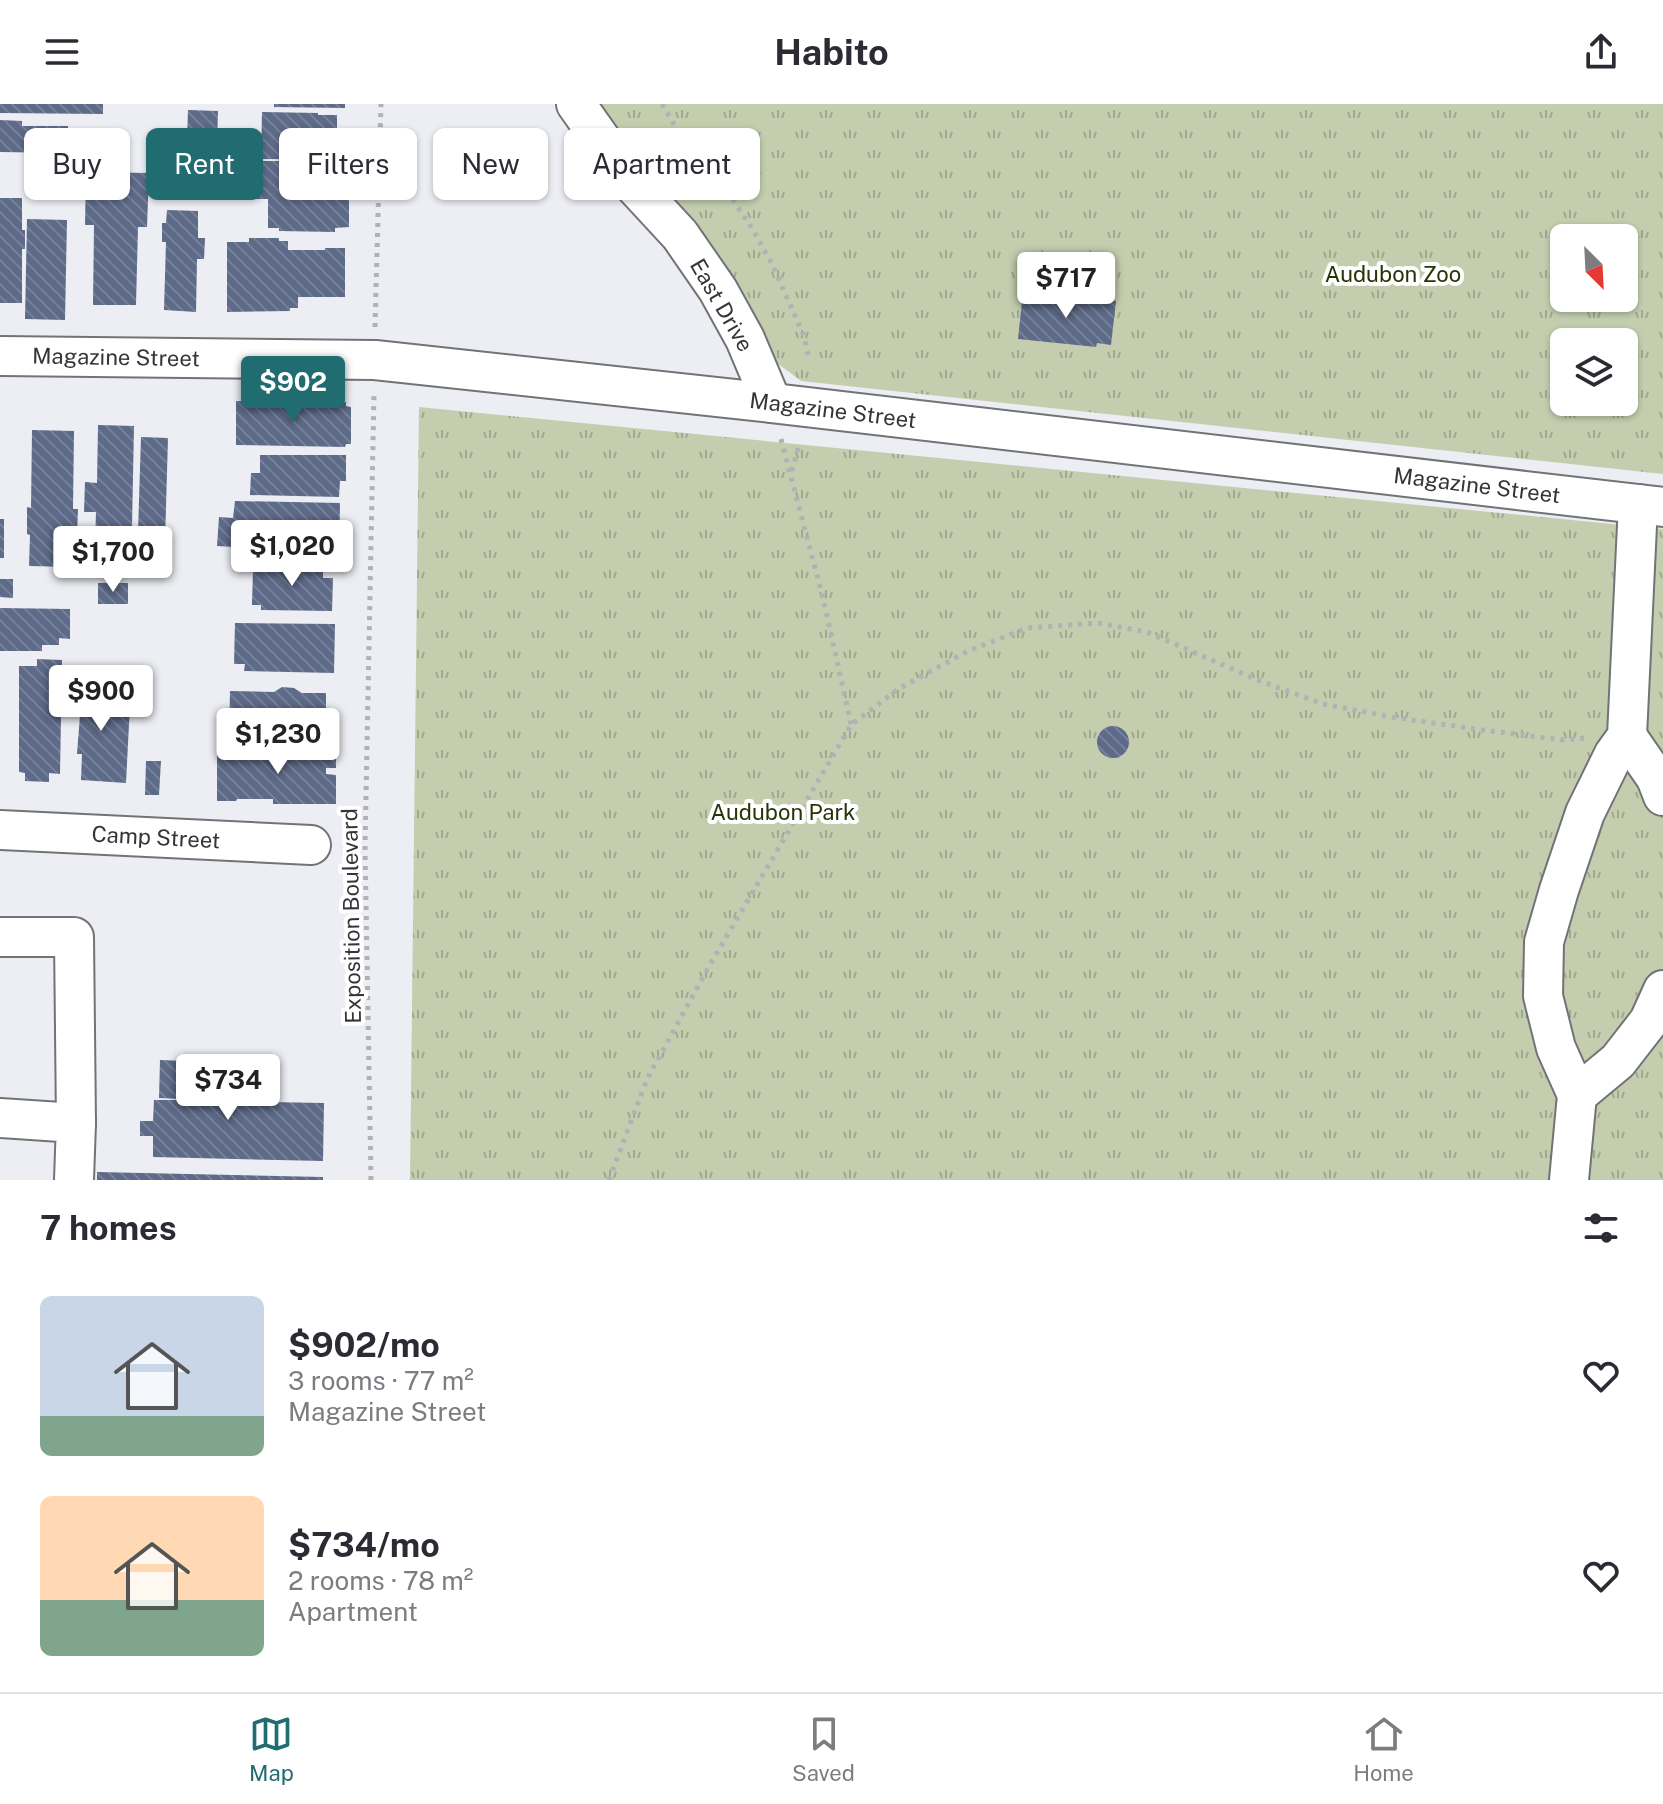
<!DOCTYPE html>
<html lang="en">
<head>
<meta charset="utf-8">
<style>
  body { margin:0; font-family:"Public Sans",sans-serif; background:#f7f7f7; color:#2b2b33; height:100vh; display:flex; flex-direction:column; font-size:30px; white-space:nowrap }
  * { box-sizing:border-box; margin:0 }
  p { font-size:26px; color:#7c7c81 }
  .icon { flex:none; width:44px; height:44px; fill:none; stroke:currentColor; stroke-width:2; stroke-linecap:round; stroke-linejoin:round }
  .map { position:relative; height:1076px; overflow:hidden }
  .panel { display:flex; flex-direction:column; background:#fff; flex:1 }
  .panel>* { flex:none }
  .top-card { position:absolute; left:24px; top:24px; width:800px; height:72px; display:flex; gap:16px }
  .needle { width:52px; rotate:156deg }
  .controls { position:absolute; left:1550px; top:120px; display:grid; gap:16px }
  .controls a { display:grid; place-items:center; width:88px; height:88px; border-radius:12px; background:#fff; box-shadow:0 2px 6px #0004; font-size:40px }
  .price { position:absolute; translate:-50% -68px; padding:0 18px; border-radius:8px; background:#fff; color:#222; font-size:26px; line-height:52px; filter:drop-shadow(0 2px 4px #0008) }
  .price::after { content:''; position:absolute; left:50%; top:48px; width:24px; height:18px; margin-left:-12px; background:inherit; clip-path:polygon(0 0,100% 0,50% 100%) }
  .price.current { background:#206c71; color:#fff }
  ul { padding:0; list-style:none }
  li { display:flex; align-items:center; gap:24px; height:200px; padding:0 40px }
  li span { display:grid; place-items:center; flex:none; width:224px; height:160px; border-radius:12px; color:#555 }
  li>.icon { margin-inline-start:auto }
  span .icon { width:96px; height:96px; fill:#fffc; stroke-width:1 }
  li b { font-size:34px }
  h2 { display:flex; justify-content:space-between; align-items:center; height:96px; padding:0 40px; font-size:34px }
  .tag { padding:0 28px; border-radius:12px; background:#fff; box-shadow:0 2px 6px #0004; font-size:28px; line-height:72px }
  .tag.current { background:#206c71; color:#fff }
  header { display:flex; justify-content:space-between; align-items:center; height:104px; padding:0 40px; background:#fff; font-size:36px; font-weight:700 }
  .tab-bar { display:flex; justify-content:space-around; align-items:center; height:112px; border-top:2px solid #e1e1e2; background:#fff; font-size:22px; color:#7c7c81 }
  .tab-bar a { display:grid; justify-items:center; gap:4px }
  .tab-bar .current { color:#206c71 }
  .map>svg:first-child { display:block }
  .park { fill:url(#park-tufts); fill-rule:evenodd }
  .building { fill:url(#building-back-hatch) }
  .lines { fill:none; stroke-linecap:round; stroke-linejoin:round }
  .minor-casing { stroke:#717377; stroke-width:42 }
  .path { stroke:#b0b2b6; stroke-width:5; stroke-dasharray:4 6; stroke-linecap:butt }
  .minor { stroke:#fff; stroke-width:38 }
  .labels { text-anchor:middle; stroke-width:8; stroke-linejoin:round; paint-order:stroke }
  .park-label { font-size:22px; fill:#293308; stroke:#fff }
  .street-label { font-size:22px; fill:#343537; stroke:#fff }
</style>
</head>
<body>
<header><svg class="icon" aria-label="menu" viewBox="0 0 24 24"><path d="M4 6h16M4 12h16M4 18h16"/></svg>Habito<svg class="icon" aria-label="share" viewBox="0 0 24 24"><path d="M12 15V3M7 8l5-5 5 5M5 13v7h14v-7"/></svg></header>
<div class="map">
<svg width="1663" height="1076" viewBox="0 0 1663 1076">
  <defs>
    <pattern id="park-tufts" width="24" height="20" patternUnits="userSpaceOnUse" patternTransform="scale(2)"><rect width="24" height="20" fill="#c4ceae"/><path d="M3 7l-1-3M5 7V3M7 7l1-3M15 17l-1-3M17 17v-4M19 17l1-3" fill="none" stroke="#a0a88e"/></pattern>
    <pattern id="building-back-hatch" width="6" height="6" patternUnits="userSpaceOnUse" patternTransform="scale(2)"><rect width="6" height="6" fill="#5d6a88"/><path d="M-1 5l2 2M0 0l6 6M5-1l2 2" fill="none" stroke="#768097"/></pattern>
  </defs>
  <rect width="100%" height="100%" fill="#eceef3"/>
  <g class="park">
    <path d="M576,0H1663V370L801,277L745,235ZM1564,134H1624V194H1564ZM1564,238H1624V298H1564Z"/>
    <path d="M419,303L1663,425V1076H410Z"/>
  </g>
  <g class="building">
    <path d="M0,0H103V10L0,9Z"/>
    <path d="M274,0H345V4L274,3Z"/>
    <path d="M188,6L218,7L217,38L187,37Z"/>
    <path d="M262,8L318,9V11H337V28H350V56L261,55Z"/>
    <path d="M0,16L22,17V22H68V49L0,48Z"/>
    <path d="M253,57H297V60H314V63H336L337,68L349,67V123L335,124V128L279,127V124H268V95H252Z"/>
    <path d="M86,68L149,69L147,123H138L136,201H93L94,121H85Z"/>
    <path d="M0,94H22V126H25V145H22V199H0Z"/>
    <path d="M167,106L198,107V134H205L204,155H197L196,208L164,206L166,138H162V119H166Z"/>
    <path d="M27,115L67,116L65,216L25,215Z"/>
    <path d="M249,134H279V137H288V146H325V144H345V193H298V204H290V207L227,208V138H249Z"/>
    <path d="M1023,187L1116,197L1111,241L1097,239L1096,243L1018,235Z"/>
    <path d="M236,297L346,298V302L351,303V340H346L345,343L236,341Z"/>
    <path d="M98,321L134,322L131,473L94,472L96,408H84L85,378L97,379Z"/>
    <path d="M32,326L74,327L73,405H78L77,431H72V445H76V459H72V463L29,462L30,431L27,430V403L31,404Z"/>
    <path d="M141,333L168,334L165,438H141L142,428H138Z"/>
    <path d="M260,351H346V377H340L339,393L250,391L251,369H260Z"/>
    <path d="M235,397L340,399L339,452L233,450V443L217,442L219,413L233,414Z"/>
    <rect x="0" y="415" width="4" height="39"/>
    <path d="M262,461L323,462V474H333L332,507L261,506V501H252L253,464H262Z"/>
    <path d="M0,475H13V494L0,493Z"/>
    <rect x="98" y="479" width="30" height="21"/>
    <path d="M0,504L70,505V535L59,534V541H42V547H0Z"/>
    <path d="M235,519L335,520L334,569L244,567L245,560H234Z"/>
    <path d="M37,555L62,556L60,670L49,669V678L25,677V669L19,668V562H37Z"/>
    <path d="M71,572L90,573L89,590L109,592L110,595L126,596V601H130L126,679L81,676L82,650H77L80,611L69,610Z"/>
    <path d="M282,583L294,584L302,589H326V614H335V634L323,633V635L258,634V631H229L230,587L274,588Z"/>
    <circle cx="1113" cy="638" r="16"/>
    <path d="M273,645H336V664H326V670L336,671V700H273V695H237L236,697H217V648H274Z"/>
    <path d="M146,657H161L159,691H145Z"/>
    <path d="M160,956L214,958L212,997L324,999L323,1057L153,1053V1032H140V1017H153L154,996H200L159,994Z"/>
    <path d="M97,1068L323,1073V1076H97Z"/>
  </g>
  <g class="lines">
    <defs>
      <g id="minor">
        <path d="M576,0L631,78L680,131L718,186L745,235L772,299"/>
        <path d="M0,252L375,256L772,299L1663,403"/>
        <path d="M1627,632L1656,674L1663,692"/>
        <path d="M0,726L311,741"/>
        <path d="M0,833H74L76,1019"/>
        <path d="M1577,991L1618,957L1649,917L1663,886"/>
        <path d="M0,1014L76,1019L74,1076"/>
        <path d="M1569,1076L1577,991L1556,944L1543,892L1544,838L1559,786L1585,709L1614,650L1627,632L1638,400"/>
      </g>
    </defs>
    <use href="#minor" class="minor-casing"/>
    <g class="path">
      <path d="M662,0L678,27L696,40L753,126L772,160L804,232L808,251"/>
      <path d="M375,223L381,0"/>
      <path d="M781,335L823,494L851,620"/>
      <path d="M792,367L799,341"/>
      <path d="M371,1076L365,744L374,289"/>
      <path d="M609,1076L647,975L708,864L851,621L898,585L968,547L1027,524L1098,519L1147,528L1260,577L1323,600L1391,613L1490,627L1564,636L1587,634"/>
    </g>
    <use href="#minor" class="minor"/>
  </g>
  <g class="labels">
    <g class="park-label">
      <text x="1393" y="178">Audubon Zoo</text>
      <text x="783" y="716">Audubon Park</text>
    </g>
    <g class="street-label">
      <text transform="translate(722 201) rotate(60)" y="8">East Drive</text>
      <text transform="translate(116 253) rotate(1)" y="8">Magazine Street</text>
      <text transform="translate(833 306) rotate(7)" y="8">Magazine Street</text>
      <text transform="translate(1477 381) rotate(7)" y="8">Magazine Street</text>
      <text transform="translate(156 733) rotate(3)" y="8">Camp Street</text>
      <text transform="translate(351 812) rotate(-91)" y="8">Exposition Boulevard</text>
    </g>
  </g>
</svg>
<div class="controls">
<a><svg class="needle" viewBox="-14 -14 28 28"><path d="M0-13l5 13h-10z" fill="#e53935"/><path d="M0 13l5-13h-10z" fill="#7c7c81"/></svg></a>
<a><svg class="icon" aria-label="layers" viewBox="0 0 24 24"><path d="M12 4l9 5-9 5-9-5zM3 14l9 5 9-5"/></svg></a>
</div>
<b class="price" style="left:1066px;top:216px">$717</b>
<b class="price current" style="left:293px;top:320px">$902</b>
<b class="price" style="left:292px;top:484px">$1,020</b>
<b class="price" style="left:113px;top:490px">$1,700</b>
<b class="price" style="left:101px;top:629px">$900</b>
<b class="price" style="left:278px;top:672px">$1,230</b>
<b class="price" style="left:228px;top:1018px">$734</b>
<div class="top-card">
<a class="tag">Buy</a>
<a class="tag current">Rent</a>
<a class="tag">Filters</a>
<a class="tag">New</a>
<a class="tag">Apartment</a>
</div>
</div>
<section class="panel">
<h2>7 homes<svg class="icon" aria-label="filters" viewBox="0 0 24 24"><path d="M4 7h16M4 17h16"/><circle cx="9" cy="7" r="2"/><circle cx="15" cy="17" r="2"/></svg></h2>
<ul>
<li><span style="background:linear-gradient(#c9d6e8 75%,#7fa58c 0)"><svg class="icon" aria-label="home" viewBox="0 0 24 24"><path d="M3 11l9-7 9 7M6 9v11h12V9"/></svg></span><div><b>$902/mo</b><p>3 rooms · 77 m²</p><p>Magazine Street</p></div><svg class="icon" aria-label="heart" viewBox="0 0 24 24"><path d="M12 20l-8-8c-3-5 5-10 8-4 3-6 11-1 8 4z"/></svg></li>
<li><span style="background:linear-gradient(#ffd9b3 65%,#7fa58c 0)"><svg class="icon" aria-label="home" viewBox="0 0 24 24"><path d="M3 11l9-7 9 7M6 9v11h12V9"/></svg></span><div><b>$734/mo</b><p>2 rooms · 78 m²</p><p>Apartment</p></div><svg class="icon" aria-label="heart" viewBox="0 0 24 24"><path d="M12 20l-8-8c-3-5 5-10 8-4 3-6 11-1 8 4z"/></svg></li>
</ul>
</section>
<nav class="tab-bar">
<a class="current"><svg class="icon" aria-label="map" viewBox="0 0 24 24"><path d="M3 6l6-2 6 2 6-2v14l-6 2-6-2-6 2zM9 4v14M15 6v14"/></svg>Map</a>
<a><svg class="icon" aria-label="saved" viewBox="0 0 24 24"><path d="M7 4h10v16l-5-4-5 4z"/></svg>Saved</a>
<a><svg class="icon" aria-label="home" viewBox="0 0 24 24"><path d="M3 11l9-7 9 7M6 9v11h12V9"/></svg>Home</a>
</nav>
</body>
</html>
